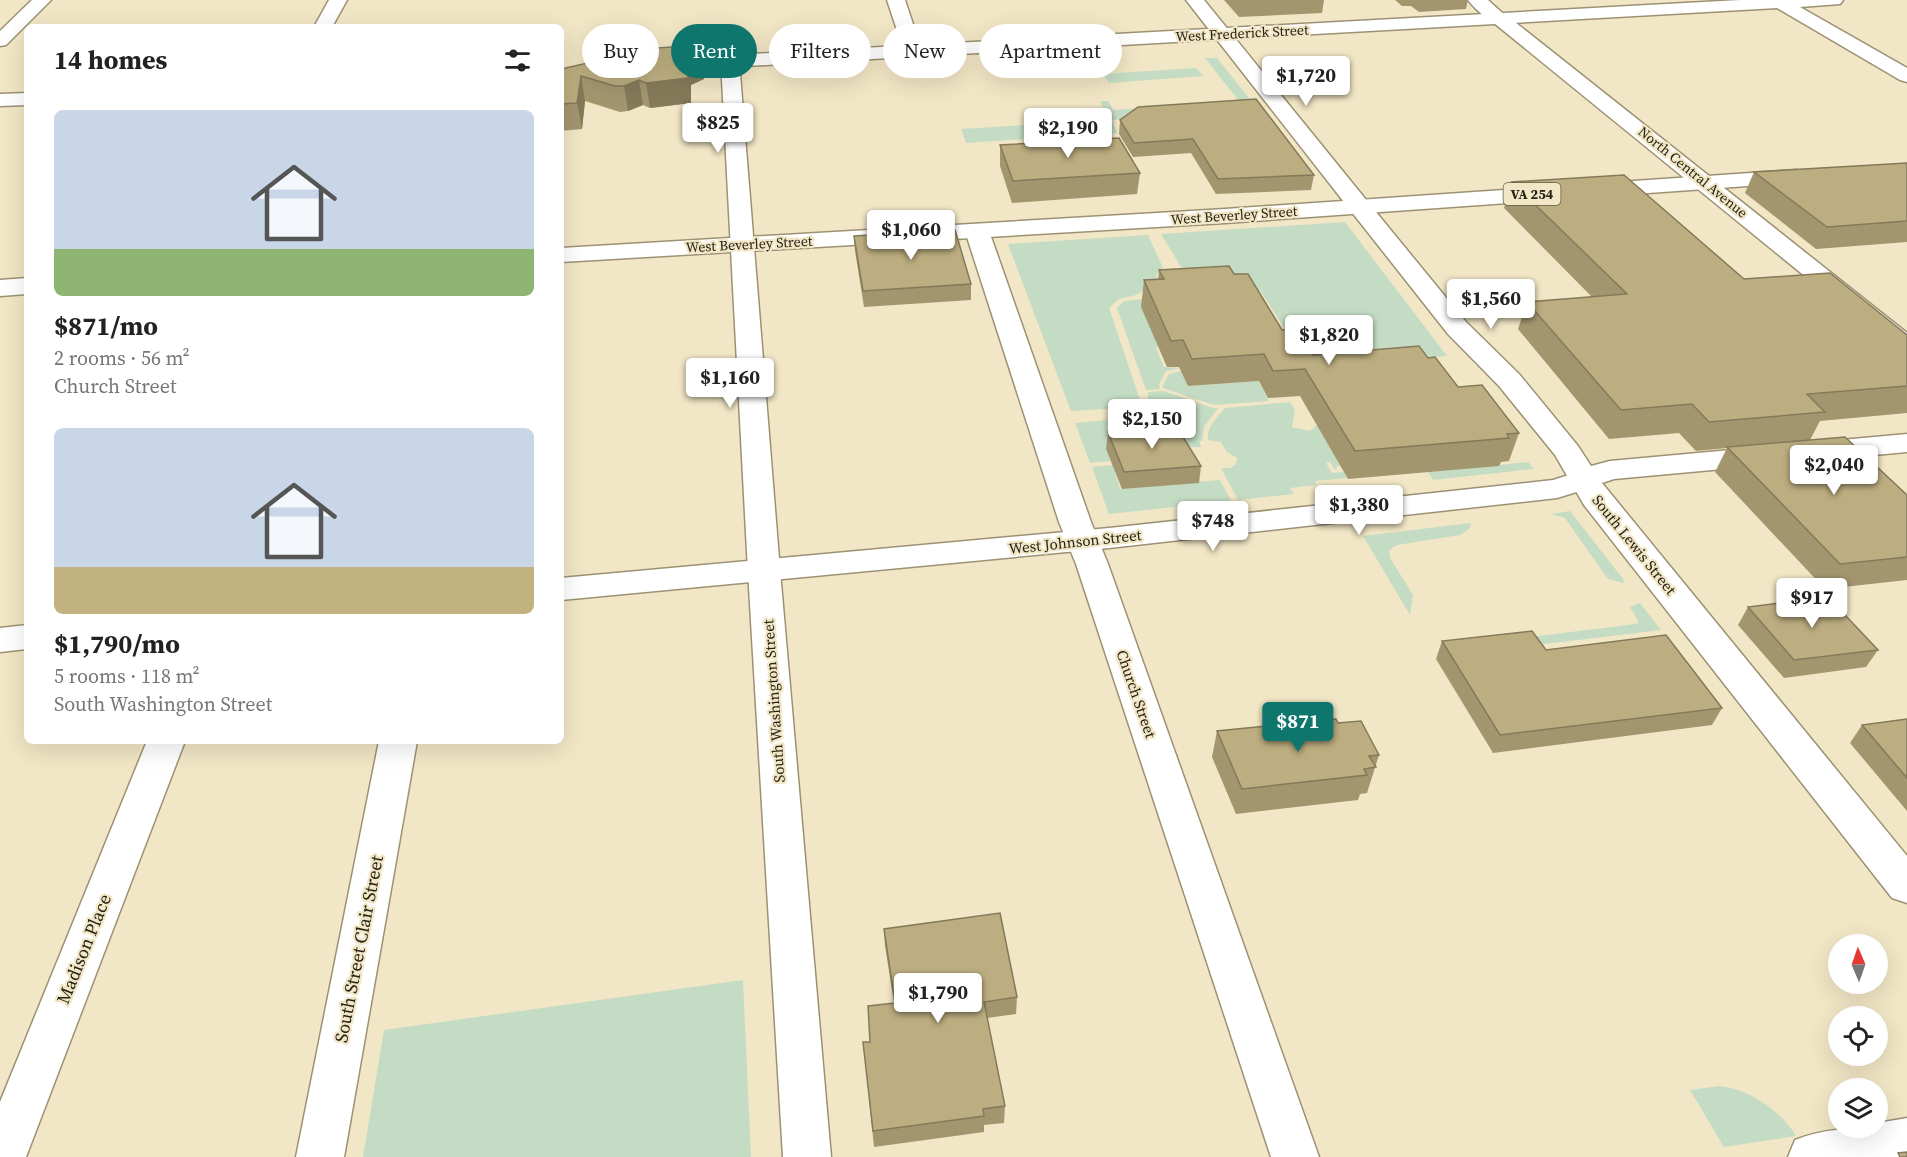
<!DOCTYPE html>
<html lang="en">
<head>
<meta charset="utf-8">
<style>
  body { margin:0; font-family:"Source Serif 4",serif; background:#f6f6f6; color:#222; height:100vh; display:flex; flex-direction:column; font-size:22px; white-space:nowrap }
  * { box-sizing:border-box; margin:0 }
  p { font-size:20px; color:#767676 }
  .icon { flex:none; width:33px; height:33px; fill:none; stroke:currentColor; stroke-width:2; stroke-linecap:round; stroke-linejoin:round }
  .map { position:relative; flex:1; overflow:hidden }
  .sheet { position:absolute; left:24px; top:24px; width:540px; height:720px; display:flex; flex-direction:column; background:#fff; border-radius:9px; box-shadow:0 6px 24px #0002 }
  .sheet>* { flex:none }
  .top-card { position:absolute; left:582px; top:24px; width:570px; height:54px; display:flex; gap:12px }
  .needle { width:39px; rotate:358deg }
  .buttons { position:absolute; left:1828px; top:934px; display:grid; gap:12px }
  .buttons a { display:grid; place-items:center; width:60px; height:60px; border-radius:50%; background:#fff; box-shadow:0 6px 24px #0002; font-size:30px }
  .price { position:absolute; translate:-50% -51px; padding:0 14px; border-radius:6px; background:#fff; color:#222; font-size:20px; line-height:39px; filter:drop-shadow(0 2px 3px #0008) }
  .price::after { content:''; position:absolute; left:50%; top:36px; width:18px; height:14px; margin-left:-9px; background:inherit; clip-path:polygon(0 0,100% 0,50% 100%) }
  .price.active { background:#0f766e; color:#fff }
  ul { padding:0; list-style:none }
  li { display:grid; align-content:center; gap:12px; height:318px; padding:0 30px }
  li span { display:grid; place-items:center; height:186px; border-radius:9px; color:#555 }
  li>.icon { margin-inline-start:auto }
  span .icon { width:108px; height:108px; fill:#fffc; stroke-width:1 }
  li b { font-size:26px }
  h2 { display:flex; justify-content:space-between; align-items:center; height:72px; padding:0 30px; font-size:26px }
  .pill { padding:0 21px; border-radius:27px; background:#fff; box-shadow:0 6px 24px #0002; font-size:21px; line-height:54px }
  .pill.active { background:#0f766e; color:#fff }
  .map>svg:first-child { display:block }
  .green { fill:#c4dcc4 }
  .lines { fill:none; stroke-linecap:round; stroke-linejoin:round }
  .minor-casing { stroke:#9c9273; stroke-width:3 }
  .tertiary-casing { stroke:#9c9273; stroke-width:3 }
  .secondary-casing { stroke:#9c9273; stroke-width:3 }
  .primary-casing { stroke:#9c9273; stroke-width:3 }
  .minor { fill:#fff; fill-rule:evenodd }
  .tertiary { fill:#fff; fill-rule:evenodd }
  .secondary { fill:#fff; fill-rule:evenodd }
  .primary { fill:#fff; fill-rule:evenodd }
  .wall { fill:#a3966f }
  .shaded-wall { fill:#847a5a }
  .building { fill:#bdae81; stroke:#847a5a; stroke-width:1.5 }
  .labels { text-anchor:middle; stroke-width:4.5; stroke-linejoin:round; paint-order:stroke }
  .far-street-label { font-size:14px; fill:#272216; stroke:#f1e6c5 }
  .shield { fill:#f1e6c5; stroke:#645d4a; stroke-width:1.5 }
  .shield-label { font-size:14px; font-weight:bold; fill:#272216 }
  .street-label { font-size:15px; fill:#272216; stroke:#f1e6c5 }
  .near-street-label { font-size:18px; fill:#272216; stroke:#f1e6c5 }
</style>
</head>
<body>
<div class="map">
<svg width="1907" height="1157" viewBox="0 0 1907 1157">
  <rect width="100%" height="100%" fill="#f1e6c5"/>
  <g class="green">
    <path d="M1205,58H1217L1253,103L1239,101Z"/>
    <path d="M1196,68L1203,76L1109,83L1103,74Z"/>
    <path d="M1100,101H1108L1113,110L1222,103L1235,112L1111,120L1118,133L966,143L961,129L1110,120Z"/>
    <path d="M1345,222L1447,356L1319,367L1295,345L1260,290L1181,267L1161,234Z"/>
    <path d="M1148,235L1163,268L1156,275L1159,281L1136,295L1119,299L1109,308L1140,400L1138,404L1127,408L1071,411L1008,244Z"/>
    <path d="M1142,299L1158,347L1156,348L1164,367L1180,368L1166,371L1159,384L1160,389L1146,390L1117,308L1124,301Z"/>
    <path d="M1181,371L1189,386L1259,381L1269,401L1214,405L1163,388V385L1169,374Z"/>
    <path d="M1164,391L1213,408H1218L1204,427L1202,441H1199L1201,447L1106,449L1111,461L1090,463L1075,423L1106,420L1109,416L1140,410L1148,401V392Z"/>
    <path d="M1290,402L1295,410L1292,427L1310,431L1318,424L1340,466H1336L1337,469L1335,470L1330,462L1326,463L1332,473L1344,472L1347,478L1315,481L1316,485L1290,488L1294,494L1238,500L1221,468H1230L1236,464L1237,458L1227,452L1221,442L1208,440C1206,427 1217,418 1225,408Z"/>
    <path d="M1528,462L1534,469L1433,480L1428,472Z"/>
    <path d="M1113,465L1120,489L1220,480L1231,501L1109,514L1092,467Z"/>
    <path d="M1570,511L1623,579L1624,583L1608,579L1565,518L1551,514Z"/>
    <path d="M1471,523L1469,529L1460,535L1397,545L1389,550L1390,558L1413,595L1410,615L1363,536Z"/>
    <path d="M1640,603L1661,630L1512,648L1521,638L1636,624L1639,622L1630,607Z"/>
    <path d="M743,980L751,1157H363L384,1030Z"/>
    <path d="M1719,1086C1749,1089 1781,1111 1796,1136L1724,1147L1690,1090Z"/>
  </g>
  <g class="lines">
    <defs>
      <g id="minor">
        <path d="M32,0H51L6,45L0,46V31Z"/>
        <path d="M329,0H347L332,27H314Z"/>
        <path d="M887,0H905L922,51L920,55H906L904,51Z"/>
        <path d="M730,55L737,57L739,61L780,571L831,1157H783L748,571L721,61L723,57Z"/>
        <path d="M977,224L985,226L989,231L1091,522L1108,564L1319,1157H1271L1076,564L1059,522L965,231L969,226Z"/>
        <path d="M147,741H185L26,1157H0V1102Z"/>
        <path d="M379,741H417L344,1157H296Z"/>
        <path d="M1907,1118V1157H1788L1795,1140C1822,1129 1849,1128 1878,1128V1123Z"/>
      </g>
      <g id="tertiary">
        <path d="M1186,0H1204L1367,201L1370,206L1367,211L1359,213L1351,211Z"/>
        <path d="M1468,0H1488L1509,19L1506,23C1492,26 1477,11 1468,0Z"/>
        <path d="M1585,470L1596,472L1600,479L1596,486L1557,498L1109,548L561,600V578L1109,528L1553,480Z"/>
        <path d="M27,625V649L0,652V628Z"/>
      </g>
      <g id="secondary">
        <path d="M1500,14L1506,15L1907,333V354L1898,352L1494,23L1491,19L1494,15Z"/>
        <path d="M1359,199L1367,201L1466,322L1519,374L1578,446L1591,466L1610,461L1907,434V452L1614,479L1602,483L1907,856V903L1892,898L1584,505L1555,455L1499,386L1448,334L1351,211L1348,206L1351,201Z"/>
      </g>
      <g id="primary">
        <path d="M1740,0H1843L1840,4L1800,7L1907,68V82L1900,80L1777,8L659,71L652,69L650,65L652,61L659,59Z"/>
        <path d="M27,93V105L0,106V94Z"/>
        <path d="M1796,170L1804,172L1807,177L1804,182L1225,223L561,262V248L1225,209Z"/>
        <path d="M27,278V294L0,296V280Z"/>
      </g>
    </defs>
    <use href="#minor" class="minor-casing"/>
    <use href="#tertiary" class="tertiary-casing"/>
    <use href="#secondary" class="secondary-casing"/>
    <use href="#primary" class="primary-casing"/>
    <use href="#minor" class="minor"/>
    <use href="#tertiary" class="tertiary"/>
    <use href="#secondary" class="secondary"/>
    <use href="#primary" class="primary"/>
  </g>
  <g class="wall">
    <path d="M1224,0H1324L1322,13L1239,17Z"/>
    <path d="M1395,0H1468L1466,9L1419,12L1411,6H1402Z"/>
    <path d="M687,46L688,51L701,54L704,79L691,85V103L650,108L643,105L628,111L620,112L585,101L582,129L561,131V69Z"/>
    <path d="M1138,107L1314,175L1311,190L1216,194L1191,153L1133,157L1119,134L1120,120Z"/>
    <path d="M1000,145L1140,173L1137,194L1012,203L1000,166Z"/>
    <path d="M1907,163V242L1816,249L1745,193L1754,172Z"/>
    <path d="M1512,182L1744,279L1907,335V413L1820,421L1810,440L1907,495V580L1825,589L1715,472L1727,448L1696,451L1679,433L1609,439L1518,329L1527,302L1592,297L1504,208Z"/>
    <path d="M854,236L971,284V300L864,307L855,251Z"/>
    <path d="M1159,270L1234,274L1282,330L1313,355L1428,358L1458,387L1519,433L1509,461L1501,462L1499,466L1348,479L1300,396L1268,398L1259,381L1188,386L1179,367H1167L1141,307L1144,280H1158Z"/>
    <path d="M1108,432H1174L1201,466L1199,483L1122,489L1106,449Z"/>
    <path d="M1748,607L1878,650L1866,667L1784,678L1738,625Z"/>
    <path d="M1442,641L1546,650L1722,708L1712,725L1493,753L1436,659Z"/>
    <path d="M1907,719V811L1850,743L1862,725Z"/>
    <path d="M1338,723L1379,755L1367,793L1360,794L1358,800L1236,814L1212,757L1217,731Z"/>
    <path d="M884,929L1017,997L1016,1014L987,1018L1005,1106L1004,1123L984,1125V1132L874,1147L863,1042H870L894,1003L885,946Z"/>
  </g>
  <g class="shaded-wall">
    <path d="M687,46L689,59L701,54L704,79L691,85V103L650,108L646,83Z"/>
    <path d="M581,76L585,101L582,129L577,103Z"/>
    <path d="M639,80L643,105L628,111L624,86Z"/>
  </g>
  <g class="building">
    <path d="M687,46V51L700,50L701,54L687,60L688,78L646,83L639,80L624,86H615L581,76L577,103L561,104V71H563L561,70V69L627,54V50Z"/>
    <path d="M1256,99L1314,175L1218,179L1193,139L1134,143L1120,120L1138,107Z"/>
    <path d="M1119,138L1140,173L1013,181L1000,145Z"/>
    <path d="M1907,163V221L1827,227L1754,172Z"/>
    <path d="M1624,175L1744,279L1830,273L1907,335V386L1807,394L1825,412L1709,422L1692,404L1621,410L1527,302L1627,294L1512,182Z"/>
    <path d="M955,230L971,284L863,291L854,236Z"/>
    <path d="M1229,266L1234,274H1248L1282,330L1298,329L1313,355L1419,346L1428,358L1435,357L1458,387L1482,385L1519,433L1507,434L1509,438L1355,451L1305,369L1273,371L1264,354L1192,359L1183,340L1171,341L1144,280L1164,279L1159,270Z"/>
    <path d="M1172,427L1174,432H1180L1201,466L1124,472L1108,432Z"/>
    <path d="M1845,437L1907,495V557L1840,564L1727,447Z"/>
    <path d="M1828,597L1878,650L1794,660L1748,607Z"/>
    <path d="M1532,631L1546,650L1666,635L1722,708L1500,735L1442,641Z"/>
    <path d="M1336,719L1338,723L1361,721L1379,755L1369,756L1376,767L1364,769L1367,775L1242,789L1217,731Z"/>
    <path d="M1907,719V778L1862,725Z"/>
    <path d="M1000,913L1017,997L984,1002L1005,1106L983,1109L984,1116L873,1131L863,1042H870L868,1006L895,1003L884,929Z"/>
    <path d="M1907,1152V1157H1900L1898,1153Z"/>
  </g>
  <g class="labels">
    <g class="far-street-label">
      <text transform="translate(1242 33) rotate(-3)" y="5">West Frederick Street</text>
      <text transform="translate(1693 172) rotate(39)" y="5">North Central Avenue</text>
      <text transform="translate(1234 215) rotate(-4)" y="5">West Beverley Street</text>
      <text transform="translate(749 244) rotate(-3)" y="5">West Beverley Street</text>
    </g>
    <rect class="shield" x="1503.5" y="183" width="57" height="22" rx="4.5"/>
    <g class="shield-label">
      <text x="1532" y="199">VA 254</text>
    </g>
    <g class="street-label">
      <text transform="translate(1075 542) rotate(-6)" y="5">West Johnson Street</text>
      <text transform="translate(1634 545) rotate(51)" y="5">South Lewis Street</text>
      <text transform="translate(1136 694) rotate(71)" y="5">Church Street</text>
      <text transform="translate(774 701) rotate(-94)" y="5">South Washington Street</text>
    </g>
    <g class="near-street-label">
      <text transform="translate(84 949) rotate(-68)" y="6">Madison Place</text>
      <text transform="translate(359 949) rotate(-79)" y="6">South Street Clair Street</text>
    </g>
  </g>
</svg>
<div class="buttons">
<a><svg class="needle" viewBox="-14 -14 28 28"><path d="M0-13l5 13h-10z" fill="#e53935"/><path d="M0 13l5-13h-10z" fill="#767676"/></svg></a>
<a><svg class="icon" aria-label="locate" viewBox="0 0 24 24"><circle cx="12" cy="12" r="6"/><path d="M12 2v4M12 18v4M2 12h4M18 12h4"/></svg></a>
<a><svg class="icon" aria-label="layers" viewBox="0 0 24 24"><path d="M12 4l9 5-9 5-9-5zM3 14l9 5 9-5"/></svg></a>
</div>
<b class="price" style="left:1306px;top:107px">$1,720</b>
<b class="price" style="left:718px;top:154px">$825</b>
<b class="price" style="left:1068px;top:159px">$2,190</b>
<b class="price" style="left:911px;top:261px">$1,060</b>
<b class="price" style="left:1491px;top:330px">$1,560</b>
<b class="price" style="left:1329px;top:366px">$1,820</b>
<b class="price" style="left:730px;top:409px">$1,160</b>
<b class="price" style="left:1152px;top:450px">$2,150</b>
<b class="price" style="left:1834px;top:496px">$2,040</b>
<b class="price" style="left:1359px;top:536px">$1,380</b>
<b class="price" style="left:1213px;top:552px">$748</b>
<b class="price" style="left:1812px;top:629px">$917</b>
<b class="price active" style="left:1298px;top:753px">$871</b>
<b class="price" style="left:938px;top:1024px">$1,790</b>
<div class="top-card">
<a class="pill">Buy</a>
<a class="pill active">Rent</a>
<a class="pill">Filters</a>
<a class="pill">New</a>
<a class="pill">Apartment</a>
</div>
<section class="sheet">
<h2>14 homes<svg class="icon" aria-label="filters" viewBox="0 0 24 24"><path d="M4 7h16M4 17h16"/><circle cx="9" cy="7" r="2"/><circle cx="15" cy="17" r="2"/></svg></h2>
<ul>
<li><span style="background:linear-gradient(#c9d6e8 75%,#8fb573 0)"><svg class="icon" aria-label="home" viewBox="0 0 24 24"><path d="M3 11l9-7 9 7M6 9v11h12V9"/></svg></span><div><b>$871/mo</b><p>2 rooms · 56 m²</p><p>Church Street</p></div></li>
<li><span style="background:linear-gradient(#c9d6e8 75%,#c2b280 0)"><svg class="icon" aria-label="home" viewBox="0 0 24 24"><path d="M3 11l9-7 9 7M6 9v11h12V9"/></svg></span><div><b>$1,790/mo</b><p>5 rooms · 118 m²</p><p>South Washington Street</p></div></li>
</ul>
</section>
</div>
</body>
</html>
